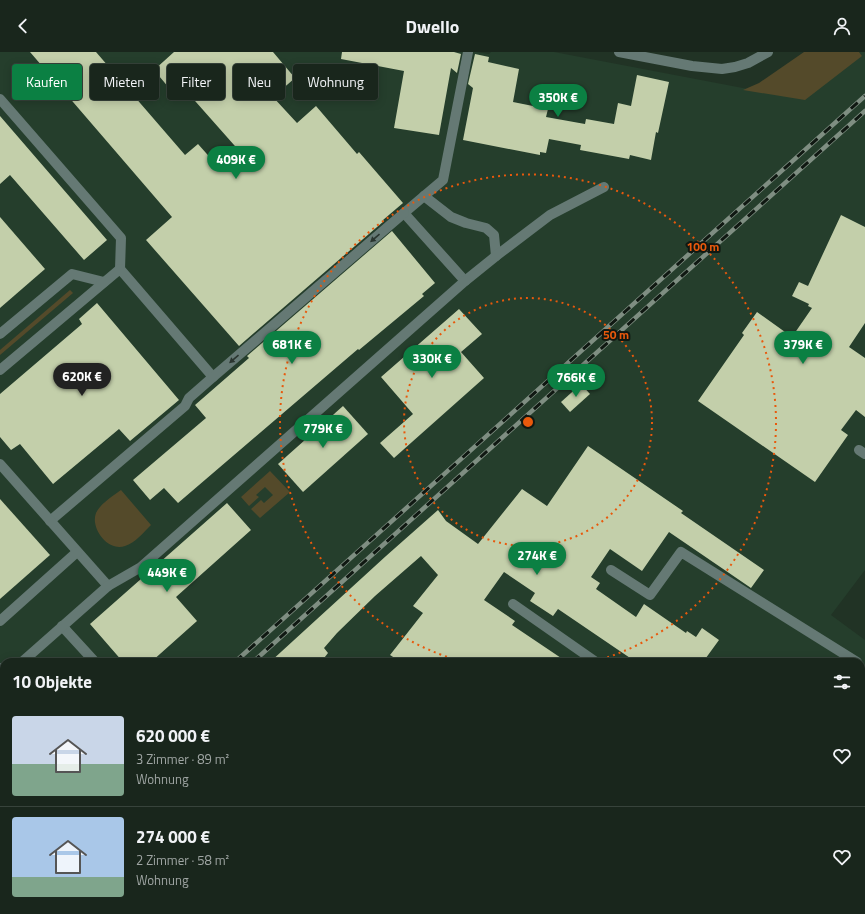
<!DOCTYPE html>
<html lang="de">
<head>
<meta charset="utf-8">
<style>
  body { margin:0; font-family:"Titillium Web",sans-serif; background:#263229; color:#f1f3f6; height:100vh; display:flex; flex-direction:column; font-size:15px; white-space:nowrap }
  * { box-sizing:border-box; margin:0 }
  p { font-size:13px; color:#9fa5a3 }
  .icon { flex:none; width:22px; height:22px; fill:none; stroke:currentColor; stroke-width:2; stroke-linecap:round; stroke-linejoin:round }
  .map { position:relative; flex:1; overflow:hidden }
  .drawer { position:absolute; left:0px; top:606px; width:865px; height:256px; display:flex; flex-direction:column; background:#19261c; border-radius:12px 12px 0 0; box-shadow:0 2px 10px #0003,0 0 0 1px #37433b }
  .drawer>* { flex:none }
  .top-card { position:absolute; left:12px; top:12px; width:400px; height:36px; display:flex; gap:8px }
  .price { position:absolute; translate:-50% -34px; padding:0 9px; border-radius:14px; background:#0b8043; color:#fff; font-size:13px; line-height:26px; filter:drop-shadow(0 1px 2px #0008) }
  .price::after { content:''; position:absolute; left:50%; top:24px; width:12px; height:9px; margin-left:-6px; background:inherit; clip-path:polygon(0 0,100% 0,50% 100%) }
  .price.current { background:#222; color:#fff }
  ul { padding:0; list-style:none }
  li { display:flex; align-items:center; gap:12px; height:100px; padding:0 12px }
  li+li { border-top:1px solid #37433b }
  li span { display:grid; place-items:center; flex:none; width:112px; height:80px; border-radius:4px; color:#555 }
  li>.icon { margin-inline-start:auto }
  span .icon { width:48px; height:48px; fill:#fffc; stroke-width:1 }
  li b { font-size:17px }
  h2 { display:flex; justify-content:space-between; align-items:center; height:48px; padding:0 12px; font-size:17px }
  .tag { padding:0 14px; border-radius:4px; background:#19261c; box-shadow:0 2px 10px #0003,0 0 0 1px #37433b; font-size:14px; line-height:36px }
  .tag.current { background:#0b8043; color:#fff }
  header { display:flex; justify-content:space-between; align-items:center; height:52px; padding:0 12px; background:#19261c; font-size:18px; font-weight:700 }
  .map>svg:first-child { display:block }
  .built { fill:#253e2c }
  .green { fill:#544a2a }
  .building { fill:#c3cfaa }
  .lines { fill:none; stroke-linecap:round; stroke-linejoin:round }
  .minor { stroke:#657974; stroke-width:10 }
  .major { stroke:#9cc4bb; stroke-width:10 }
  .rail-casing { stroke:#7f8e82; stroke-width:4.5 }
  .rail { stroke:#101812; stroke-width:3; stroke-dasharray:9; stroke-linecap:butt }
  .oneway { fill:#2a352f }
  .ring { fill:none; stroke:#e8590c; stroke-width:2; stroke-dasharray:2 4 }
  .centre { fill:#e8590c; stroke:#101812; stroke-width:2 }
  .ring-label { font-size:12px; text-anchor:middle; font-weight:bold; fill:#e8590c; stroke:#101812; stroke-width:4; stroke-linejoin:round; paint-order:stroke }
</style>
</head>
<body>
<header><svg class="icon" aria-label="back" viewBox="0 0 24 24"><path d="M15 5l-7 7 7 7"/></svg>Dwello<svg class="icon" aria-label="person" viewBox="0 0 24 24"><circle cx="12" cy="8" r="4"/><path d="M4 21q1-7 8-7t8 7"/></svg></header>
<div class="map">
<svg width="865" height="862" viewBox="0 0 865 862">
  <rect width="100%" height="100%" fill="#213325"/>
  <g class="built">
    <path d="M0,0H477L489,2L491,0H554L748,37L862,4L859,0H865V518L831,563L865,588V788L861,794V610H4V858H165L162,862H0Z"/>
    <path d="M186,858H818L815,862H183Z"/>
  </g>
  <g class="green">
    <path d="M804,0H859L862,4L805,48L743,38L759,31Z"/>
    <path d="M70,238L73,241L0,303V298Z"/>
    <path d="M270,419L290,440L260,466L251,457L261,448L264,451L273,443L265,435L256,443L259,445L249,454L241,445Z"/>
    <path d="M121,438L151,473C144,480 135,491 125,494C108,500 90,476 96,461C100,452 113,444 121,438Z"/>
    <path d="M9,858H21L25,862H5Z"/>
  </g>
  <g class="building">
    <path d="M30,0H96L185,103L198,92L222,119L242,102L188,41L180,49L154,18L174,0H273L295,26L273,45L297,71L316,54L357,102L359,100L403,151L383,168L384,169L239,294L146,188L172,165Z"/>
    <path d="M342,0H454L461,2L457,21L451,16L439,83L394,76L404,19L341,7Z"/>
    <path d="M475,2L489,5L488,10L519,17L513,50L548,57L546,65L585,72L586,67L614,72L618,51L631,54L637,23L669,30L658,81L656,80L651,108L630,103L629,107L580,98L581,93L549,87L546,101L540,100V103L463,88L473,36L468,32Z"/>
    <path d="M0,64L107,188L84,208L10,123L0,132Z"/>
    <path d="M841,163L865,175V271L849,295L865,306V365L856,358L841,378L848,383L815,430L698,349L744,283L742,281L757,260L792,285L812,256L808,254L809,252L792,244L799,230L808,234Z"/>
    <path d="M0,165L45,217L0,256Z"/>
    <path d="M392,179L435,231L422,242L424,244L359,298L358,297L178,451L164,436L150,448L133,428L206,366L195,353L249,306L247,304Z"/>
    <path d="M97,251L179,348L130,389L119,377L53,432L20,392L11,398L0,385V342L82,272L79,267Z"/>
    <path d="M459,257L482,282L461,300L484,326L394,406L380,391L413,362L381,325Z"/>
    <path d="M581,332L590,342L570,360L561,350Z"/>
    <path d="M343,354L368,382L303,440L278,412Z"/>
    <path d="M588,394L683,459L681,461L764,518L751,536L669,480L642,519L610,497L591,525L600,531L596,537L636,565L644,552L686,581L687,579L696,585L702,576L719,588L703,610H636L558,557L553,564L530,549L535,541L504,520L484,548L515,569L512,573L567,610H401L390,603L423,561L413,554L438,523L421,504L375,544L337,581L324,596L328,601L321,610H270L386,504L438,458L446,469L478,492L522,437L547,454Z"/>
    <path d="M0,447L50,503L0,547Z"/>
    <path d="M227,451L251,478L176,545L197,569L151,610H123L90,572Z"/>
  </g>
  <g class="lines">
    <g class="minor">
      <path d="M619,0L692,14L722,17L735,15L748,11L768,0"/>
      <path d="M0,47L121,186L120,217"/>
      <path d="M424,144L451,165L466,171L486,176L494,183L496,204"/>
      <path d="M465,229L404,161L443,128L468,0"/>
      <path d="M0,282L72,222L104,230"/>
      <path d="M0,318L120,217L213,325L189,346L185,354L50,469"/>
      <path d="M213,325L404,161"/>
      <path d="M859,398L865,402"/>
      <path d="M0,412L108,534"/>
      <path d="M611,518L650,543L681,500L857,610"/>
      <path d="M513,552L596,610"/>
      <path d="M0,569L77,500"/>
      <path d="M62,574L95,610"/>
      <path d="M22,610L108,534L141,515L465,229L496,204L550,163L604,135"/>
      <path d="M0,616L4,620"/>
      <path d="M0,699L4,696"/>
      <path d="M861,725L865,728"/>
      <path d="M0,753L4,750"/>
      <path d="M861,762L865,765"/>
      <path d="M861,799L865,801"/>
      <path d="M103,858V862"/>
      <path d="M585,858L588,862"/>
      <path d="M710,858L716,862"/>
      <path d="M136,862L139,858"/>
      <path d="M171,862L174,858"/>
      <path d="M233,862L236,858"/>
    </g>
    <g class="major">
      <path d="M861,822L865,816"/>
      <path d="M834,862L836,858"/>
    </g>
    <defs>
      <g id="rail">
        <path d="M235,610L865,44"/>
        <path d="M253,610L865,59"/>
        <path d="M0,821L4,817"/>
        <path d="M0,838L4,834"/>
      </g>
    </defs>
    <use href="#rail" class="rail-casing"/>
    <use href="#rail" class="rail"/>
  </g>
  <defs><path id="oneway-solid" d="M-6-.8H1V-3.2L6.5 0L1 3.2V.8H-6Z"/></defs>
  <g class="oneway">
    <use href="#oneway-solid" transform="translate(375 186) rotate(139)"/>
    <use href="#oneway-solid" transform="translate(234 307) rotate(139)"/>
  </g>
  <g class="ring">
    <circle cx="528" cy="370" r="124"/>
    <path d="M464 610A248 248 0 1 1 592 610"/>
  </g>
  <circle cx="528" cy="370" r="6" class="centre"/>
  <g class="ring-label">
    <text x="703" y="199">100 m</text>
    <text x="616" y="287">50 m</text>
  </g>
</svg>
<b class="price" style="left:558px;top:66px">350K €</b>
<b class="price" style="left:236px;top:128px">409K €</b>
<b class="price" style="left:292px;top:313px">681K €</b>
<b class="price" style="left:803px;top:313px">379K €</b>
<b class="price" style="left:432px;top:327px">330K €</b>
<b class="price current" style="left:82px;top:345px">620K €</b>
<b class="price" style="left:576px;top:346px">766K €</b>
<b class="price" style="left:323px;top:397px">779K €</b>
<b class="price" style="left:537px;top:524px">274K €</b>
<b class="price" style="left:167px;top:541px">449K €</b>
<div class="top-card">
<a class="tag current">Kaufen</a>
<a class="tag">Mieten</a>
<a class="tag">Filter</a>
<a class="tag">Neu</a>
<a class="tag">Wohnung</a>
</div>
<section class="drawer">
<h2>10 Objekte<svg class="icon" aria-label="filters" viewBox="0 0 24 24"><path d="M4 7h16M4 17h16"/><circle cx="9" cy="7" r="2"/><circle cx="15" cy="17" r="2"/></svg></h2>
<ul>
<li><span style="background:linear-gradient(#c9d6e8 60%,#7fa58c 0)"><svg class="icon" aria-label="home" viewBox="0 0 24 24"><path d="M3 11l9-7 9 7M6 9v11h12V9"/></svg></span><div><b>620 000 €</b><p>3 Zimmer · 89 m²</p><p>Wohnung</p></div><svg class="icon" aria-label="heart" viewBox="0 0 24 24"><path d="M12 20l-8-8c-3-5 5-10 8-4 3-6 11-1 8 4z"/></svg></li>
<li><span style="background:linear-gradient(#a9c7e8 75%,#7fa58c 0)"><svg class="icon" aria-label="home" viewBox="0 0 24 24"><path d="M3 11l9-7 9 7M6 9v11h12V9"/></svg></span><div><b>274 000 €</b><p>2 Zimmer · 58 m²</p><p>Wohnung</p></div><svg class="icon" aria-label="heart" viewBox="0 0 24 24"><path d="M12 20l-8-8c-3-5 5-10 8-4 3-6 11-1 8 4z"/></svg></li>
</ul>
</section>
</div>
</body>
</html>
